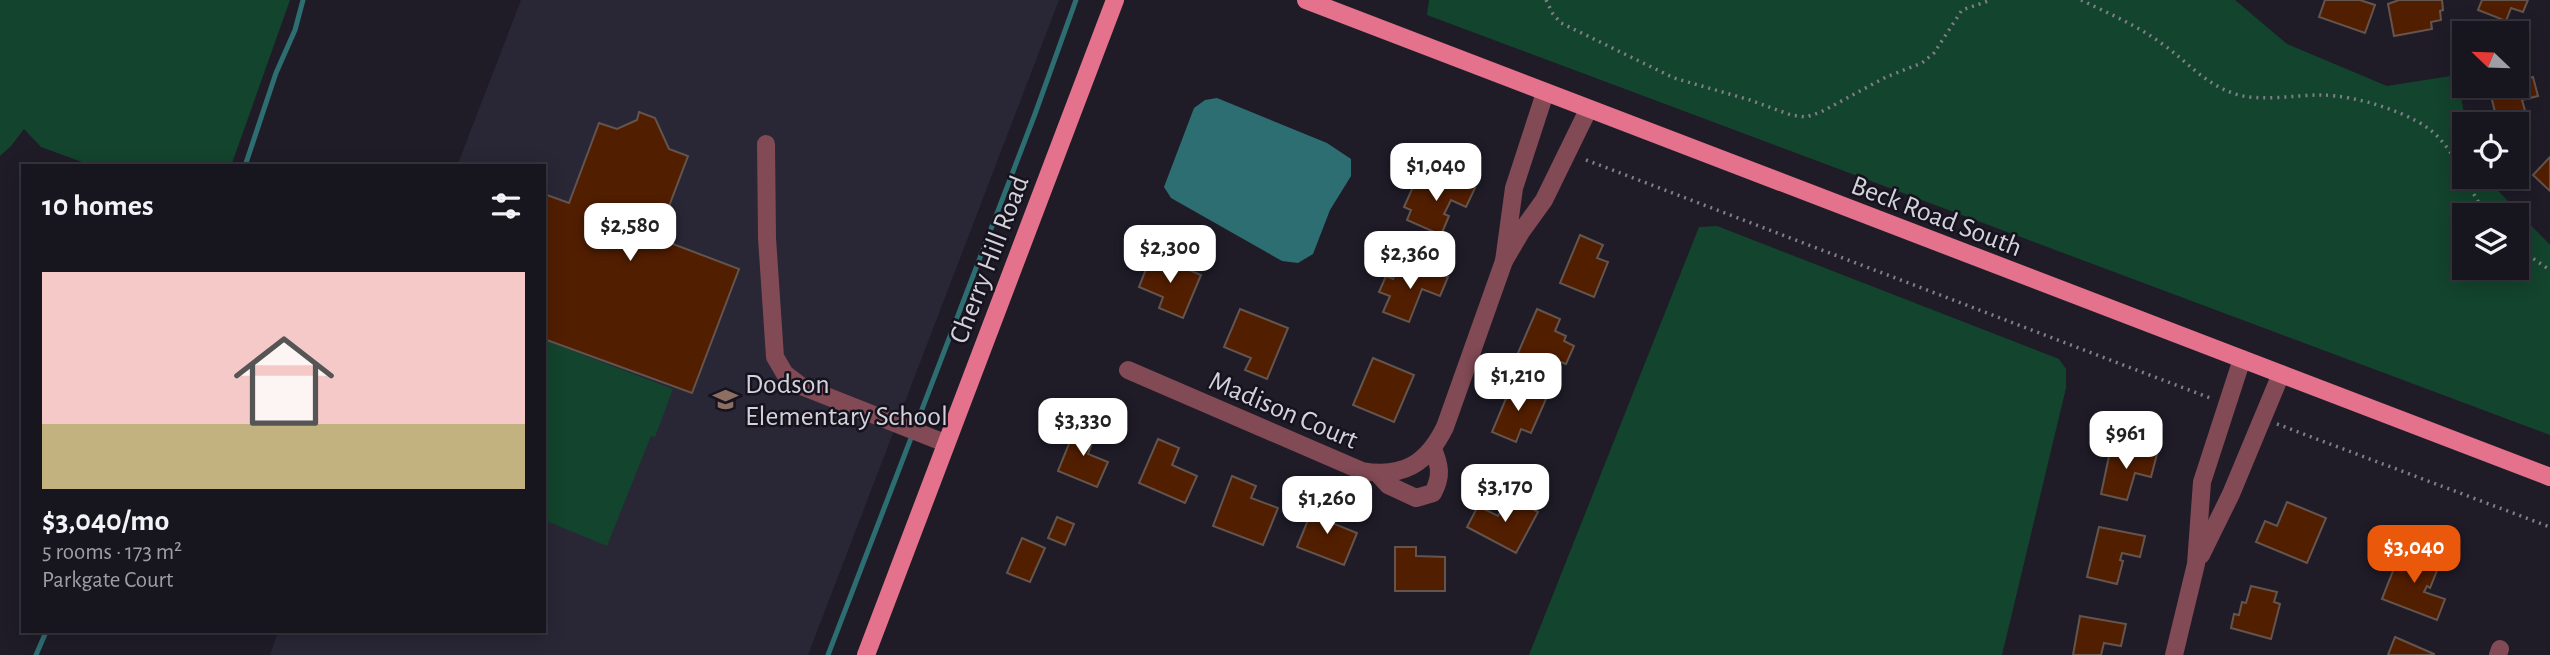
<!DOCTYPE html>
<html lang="en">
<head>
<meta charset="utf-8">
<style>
  body { margin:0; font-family:"Alegreya Sans",sans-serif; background:#201e27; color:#f1f3f6; height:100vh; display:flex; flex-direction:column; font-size:26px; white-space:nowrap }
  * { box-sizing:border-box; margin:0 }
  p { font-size:23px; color:#9e9fa4 }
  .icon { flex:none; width:38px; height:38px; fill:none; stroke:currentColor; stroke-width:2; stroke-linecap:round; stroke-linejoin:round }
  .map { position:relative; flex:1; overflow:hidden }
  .sheet { position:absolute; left:21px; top:164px; width:525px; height:469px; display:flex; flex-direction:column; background:#17151e; border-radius:0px; box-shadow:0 4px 18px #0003,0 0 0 2px #36343c }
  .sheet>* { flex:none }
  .needle { width:46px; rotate:293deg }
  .buttons { position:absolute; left:2452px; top:21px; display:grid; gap:14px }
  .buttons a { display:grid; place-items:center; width:77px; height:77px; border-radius:0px; background:#17151e; box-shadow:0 4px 18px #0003,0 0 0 2px #36343c; font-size:35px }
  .price { position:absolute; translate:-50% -60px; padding:0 16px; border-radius:14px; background:#fff; color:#222; font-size:23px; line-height:46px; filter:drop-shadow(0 2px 4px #0008) }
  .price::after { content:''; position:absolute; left:50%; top:42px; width:21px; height:16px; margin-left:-10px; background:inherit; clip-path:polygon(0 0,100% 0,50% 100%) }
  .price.active { background:#ea580c; color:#fff }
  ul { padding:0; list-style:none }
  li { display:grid; align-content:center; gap:14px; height:371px; padding:0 21px }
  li+li { border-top:2px solid #36343c }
  li span { display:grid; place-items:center; height:217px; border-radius:0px; color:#555 }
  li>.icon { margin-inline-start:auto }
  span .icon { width:126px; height:126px; fill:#fffc; stroke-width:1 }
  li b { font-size:30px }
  h2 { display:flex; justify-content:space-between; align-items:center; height:84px; padding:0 21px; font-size:30px }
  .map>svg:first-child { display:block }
  .built { fill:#292636 }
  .green { fill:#13442d; fill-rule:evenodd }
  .water { fill:#2d6e72 }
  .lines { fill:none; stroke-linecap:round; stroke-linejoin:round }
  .stream { stroke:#2d6e72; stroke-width:5 }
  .building { fill:#521e00; stroke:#63554e; stroke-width:2 }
  .path { stroke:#807f88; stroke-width:3.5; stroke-dasharray:2 5; stroke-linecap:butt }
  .minor { stroke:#814a55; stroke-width:18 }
  .major { stroke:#e5728c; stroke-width:18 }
  .labels { text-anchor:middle; stroke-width:5; stroke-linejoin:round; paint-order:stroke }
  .street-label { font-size:28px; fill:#d3d2da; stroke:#16131e }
  .poi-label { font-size:28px; fill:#d3d2da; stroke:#16131e; text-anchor:start }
</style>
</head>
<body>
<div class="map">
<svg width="2550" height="655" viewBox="0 0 2550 655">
  <rect width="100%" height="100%" fill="#1f1c28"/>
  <path class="built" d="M521,0H1059L808,655H270L278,632H544V166H457Z"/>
  <g class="green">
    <path d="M0,0H290L231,166H93L41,147L24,129L11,146L0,156Z"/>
    <path d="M1429,0H2235L2287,44L2387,86L2457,75L2466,124H2464V177H2485L2550,245V435L1427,15ZM2464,215H2516V268H2464Z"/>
    <path d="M1717,226L2059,359L2066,369V388L2002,655H1529L1699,227Z"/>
    <path d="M544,340L673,389L655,437L651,436L607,546L544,520Z"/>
  </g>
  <path class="water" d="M1217,98L1327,143L1351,159V176L1330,210L1313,254L1298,263L1282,261L1171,198L1164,187L1194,108L1205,100Z"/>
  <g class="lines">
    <g class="stream">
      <path d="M245,166L276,73L295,30L303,0"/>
      <path d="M36,655L46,632"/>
      <path d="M828,655L1035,114L1076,0"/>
    </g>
  </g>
  <g class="building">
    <path d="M2325,0H2360L2375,5L2365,33L2319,17Z"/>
    <path d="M2399,0H2442L2443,10L2440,11L2441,20L2431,22L2432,29L2394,36L2388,4Z"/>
    <path d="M2482,0H2528L2523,12L2511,8L2506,21L2478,10Z"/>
    <path d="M2533,77L2538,96L2522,100L2530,128L2516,132V124H2498L2489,88L2516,86V81Z"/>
    <path d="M639,112L655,118L669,149L688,156L657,238L739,269L692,393L544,339V194L569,203L599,123L617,129L637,120Z"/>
    <path d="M2550,157V191L2533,175Z"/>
    <path d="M1449,176L1475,188L1466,207L1451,200L1444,214L1449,216L1441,235L1407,220L1411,210L1404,207L1417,178L1443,189Z"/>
    <path d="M1580,235L1603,245L1597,258L1608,262L1594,297L1560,283Z"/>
    <path d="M1152,254L1201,275L1183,318L1159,308L1163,297L1139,287Z"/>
    <path d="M1422,267L1448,277L1440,296L1422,289L1409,322L1383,312L1390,296L1379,292L1386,276L1393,279L1397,269L1418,277Z"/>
    <path d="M1240,309L1288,328L1267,379L1245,370L1251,358L1224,347Z"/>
    <path d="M1537,309L1560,319L1555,331L1566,336L1564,341L1574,346L1566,364L1555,360L1550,374L1515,360Z"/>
    <path d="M1373,358L1414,375L1394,422L1353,405Z"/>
    <path d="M1512,384L1546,399L1531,433L1521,429L1516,442L1492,432Z"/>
    <path d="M1077,424L1096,432L1088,454L1108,462L1097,487L1058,471Z"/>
    <path d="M1158,439L1179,448L1172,465L1197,476L1185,503L1139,483Z"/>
    <path d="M2111,447L2157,454L2151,477L2135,473L2127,500L2101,494Z"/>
    <path d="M1232,476L1256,486L1251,498L1278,508L1263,545L1213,526Z"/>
    <path d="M1509,496L1538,512L1516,553L1467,527L1478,506L1498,516Z"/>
    <path d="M2287,502L2326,518L2307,563L2256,542L2265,521L2277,526Z"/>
    <path d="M1315,503L1337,512L1332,523L1357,533L1344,565L1297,547Z"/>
    <path d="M1057,517L1074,524L1065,545L1048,538Z"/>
    <path d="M2099,527L2145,536L2140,557L2122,553L2120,560L2123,561L2117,584L2087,577Z"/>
    <path d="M1022,538L1045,548L1030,582L1007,573Z"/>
    <path d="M1395,547H1416V556L1445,557V591H1395Z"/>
    <path d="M2402,548L2440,563L2430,588L2427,586L2424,592L2445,599L2437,620L2382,599Z"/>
    <path d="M2251,586L2277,592L2274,602L2280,604L2271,639L2231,628L2234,614L2239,615L2242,602L2246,603Z"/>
    <path d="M2080,616L2126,624L2121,646L2104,643L2101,655H2073Z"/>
    <path d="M2395,637L2434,654V655H2388Z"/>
  </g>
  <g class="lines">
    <g class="path">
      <path d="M1546,0L1553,14L1561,23L1674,78L1750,100L1791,115L1806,117L1821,112L1886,77L1922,63L1934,53L1962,10L1991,0"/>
      <path d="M2081,0C2108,13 2136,25 2161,43C2187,61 2203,83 2235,94C2261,102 2294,95 2321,95C2354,95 2417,113 2439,138C2460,160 2469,191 2487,215"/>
      <path d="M1586,160L2210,398"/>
      <path d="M2516,247L2550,270"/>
      <path d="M2277,424L2550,527"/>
    </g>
    <g class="minor">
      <path d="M1545,93L1514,188L1504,261L1521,232L1544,200L1588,110"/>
      <path d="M766,144L767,238L775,357L785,374L801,386L945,443"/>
      <path d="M1128,370L1362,471C1403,478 1427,464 1445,427L1504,261"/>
      <path d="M1378,474L1388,485L1416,498L1433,493C1442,476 1440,466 1433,449"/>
      <path d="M2201,555L2231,494L2281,374"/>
      <path d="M2174,655L2196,564L2202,482L2242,359"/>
      <path d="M2498,655L2500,649"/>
    </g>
    <g class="major">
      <path d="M1306,0L2550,477"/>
      <path d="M866,655L1115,0"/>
    </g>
  </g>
  <defs>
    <symbol id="school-bare" viewBox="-9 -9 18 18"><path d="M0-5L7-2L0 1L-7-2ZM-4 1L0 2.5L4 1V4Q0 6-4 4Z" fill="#8d6e63" stroke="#16131e" stroke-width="2.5" paint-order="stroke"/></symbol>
  </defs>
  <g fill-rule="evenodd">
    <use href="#school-bare" x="708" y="382" width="35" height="35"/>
  </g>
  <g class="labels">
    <g class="street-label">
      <text transform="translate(1937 215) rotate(21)" y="10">Beck Road South</text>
      <text transform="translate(988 259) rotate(-69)" y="10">Cherry Hill Road</text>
      <text transform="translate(1284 409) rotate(23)" y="10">Madison Court</text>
    </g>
    <g class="poi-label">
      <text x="745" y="393">Dodson<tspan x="745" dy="32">Elementary School</tspan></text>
    </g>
  </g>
</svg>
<div class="buttons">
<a><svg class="needle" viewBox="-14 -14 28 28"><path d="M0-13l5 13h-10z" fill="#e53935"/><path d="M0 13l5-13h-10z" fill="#9e9fa4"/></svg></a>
<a><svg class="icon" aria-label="locate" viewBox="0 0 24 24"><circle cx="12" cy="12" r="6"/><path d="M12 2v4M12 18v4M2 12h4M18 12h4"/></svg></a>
<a><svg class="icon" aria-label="layers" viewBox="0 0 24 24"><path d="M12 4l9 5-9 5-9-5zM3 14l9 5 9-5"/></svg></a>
</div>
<b class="price" style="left:1436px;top:203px">$1,040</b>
<b class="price" style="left:630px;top:263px">$2,580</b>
<b class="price" style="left:1170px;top:285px">$2,300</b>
<b class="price" style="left:1410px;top:291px">$2,360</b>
<b class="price" style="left:1518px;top:413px">$1,210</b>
<b class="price" style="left:1083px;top:458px">$3,330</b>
<b class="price" style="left:2126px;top:471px">$961</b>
<b class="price" style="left:1505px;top:524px">$3,170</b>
<b class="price" style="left:1327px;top:536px">$1,260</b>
<b class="price active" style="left:2414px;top:585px">$3,040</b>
<section class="sheet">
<h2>10 homes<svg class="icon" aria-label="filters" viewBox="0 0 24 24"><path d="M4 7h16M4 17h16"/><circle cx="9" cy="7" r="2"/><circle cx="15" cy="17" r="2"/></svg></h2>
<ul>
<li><span style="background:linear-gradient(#f6c9c9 70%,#c2b280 0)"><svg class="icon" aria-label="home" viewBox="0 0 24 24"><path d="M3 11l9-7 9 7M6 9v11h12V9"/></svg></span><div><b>$3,040/mo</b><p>5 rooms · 173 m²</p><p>Parkgate Court</p></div></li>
</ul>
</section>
</div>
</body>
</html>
